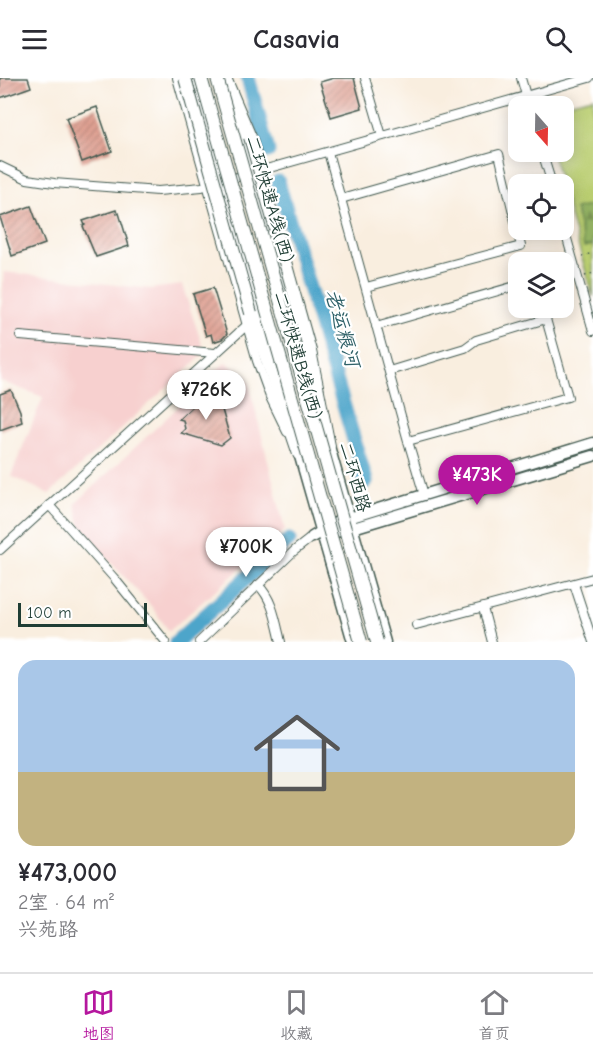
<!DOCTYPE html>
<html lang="zh">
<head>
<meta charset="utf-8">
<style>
  body { margin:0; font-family:"Comic Neue","LXGW WenKai TC",sans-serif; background:#f7f7f7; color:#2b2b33; height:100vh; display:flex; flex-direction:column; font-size:22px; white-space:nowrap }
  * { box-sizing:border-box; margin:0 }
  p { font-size:20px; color:#7c7c81 }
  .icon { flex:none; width:33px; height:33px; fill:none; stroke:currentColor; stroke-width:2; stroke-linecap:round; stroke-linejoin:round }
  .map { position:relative; height:564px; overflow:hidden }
  .side { display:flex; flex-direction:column; background:#fff; flex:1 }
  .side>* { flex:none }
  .needle { width:39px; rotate:160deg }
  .tools { position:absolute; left:508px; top:18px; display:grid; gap:12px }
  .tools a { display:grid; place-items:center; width:66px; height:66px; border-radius:12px; background:#fff; box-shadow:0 3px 15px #0003; font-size:30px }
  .scale { position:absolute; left:18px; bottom:15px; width:129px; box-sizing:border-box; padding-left:6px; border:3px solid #1f3d34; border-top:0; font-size:16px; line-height:21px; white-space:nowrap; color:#1f3d34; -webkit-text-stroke:4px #fff; paint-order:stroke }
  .price { position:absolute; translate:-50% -51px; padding:0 14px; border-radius:21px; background:#fff; color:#222; font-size:20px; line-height:39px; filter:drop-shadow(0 2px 3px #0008) }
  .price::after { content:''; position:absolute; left:50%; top:36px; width:18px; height:14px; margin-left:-9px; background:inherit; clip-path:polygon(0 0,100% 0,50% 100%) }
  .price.selected { background:#b5179e; color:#fff }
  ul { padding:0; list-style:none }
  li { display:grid; align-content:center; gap:12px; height:318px; padding:0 18px }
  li+li { border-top:2px solid #e1e1e2 }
  li span { display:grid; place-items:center; height:186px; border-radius:18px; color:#555 }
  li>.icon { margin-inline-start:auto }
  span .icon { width:108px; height:108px; fill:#fffc; stroke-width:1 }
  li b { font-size:26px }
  header { display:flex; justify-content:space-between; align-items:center; height:78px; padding:0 18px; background:#fff; font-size:27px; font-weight:700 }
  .dock { display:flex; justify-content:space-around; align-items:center; height:84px; border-top:2px solid #e1e1e2; background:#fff; font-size:16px; color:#7c7c81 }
  .dock a { display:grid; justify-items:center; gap:3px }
  .dock .selected { color:#b5179e }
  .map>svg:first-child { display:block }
  .built { fill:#f7d0cf }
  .green { fill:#b9cd70; stroke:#6c8552; stroke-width:1.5 }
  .forest { fill:url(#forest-firs); stroke:#58764b; stroke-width:1.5 }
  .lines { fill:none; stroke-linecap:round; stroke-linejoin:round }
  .river { stroke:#4da5ca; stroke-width:15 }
  .building { fill:url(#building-hatch) }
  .minor-casing { stroke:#40584e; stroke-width:10 }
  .major-casing { stroke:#40584e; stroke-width:13 }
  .highway-casing { stroke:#40584e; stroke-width:14 }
  .path { stroke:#40584e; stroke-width:1.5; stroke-dasharray:1.5 4.5; stroke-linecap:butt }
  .minor { stroke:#fff; stroke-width:8 }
  .major { stroke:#fff; stroke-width:10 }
  .highway { stroke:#fff; stroke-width:12 }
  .highway-bridge-casing { stroke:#40584e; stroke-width:14; stroke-linecap:butt }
  .highway-bridge { stroke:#fff; stroke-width:12 }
  .labels { text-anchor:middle; stroke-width:4.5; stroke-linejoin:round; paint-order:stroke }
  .street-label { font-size:18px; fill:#1f3d34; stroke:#fff }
  .water-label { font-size:20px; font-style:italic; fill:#2f6168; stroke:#fff }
</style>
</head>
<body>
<header><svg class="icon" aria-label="menu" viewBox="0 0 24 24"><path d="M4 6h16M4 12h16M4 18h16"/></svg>Casavia<svg class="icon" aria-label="search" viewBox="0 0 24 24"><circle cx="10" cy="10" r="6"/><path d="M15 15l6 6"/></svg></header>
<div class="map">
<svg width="593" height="564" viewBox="0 0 593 564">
  <defs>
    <pattern id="forest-firs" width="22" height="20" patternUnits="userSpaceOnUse" patternTransform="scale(1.5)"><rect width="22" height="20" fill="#92b062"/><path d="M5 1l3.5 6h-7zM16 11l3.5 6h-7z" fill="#779052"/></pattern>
    <pattern id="building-hatch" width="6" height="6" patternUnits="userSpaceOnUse" patternTransform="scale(1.5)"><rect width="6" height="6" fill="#de9e8f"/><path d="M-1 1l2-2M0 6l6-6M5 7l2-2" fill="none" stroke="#b38276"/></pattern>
  </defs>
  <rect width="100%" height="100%" fill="#fff"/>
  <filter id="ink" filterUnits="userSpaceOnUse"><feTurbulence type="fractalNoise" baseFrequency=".0167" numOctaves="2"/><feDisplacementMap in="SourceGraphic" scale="12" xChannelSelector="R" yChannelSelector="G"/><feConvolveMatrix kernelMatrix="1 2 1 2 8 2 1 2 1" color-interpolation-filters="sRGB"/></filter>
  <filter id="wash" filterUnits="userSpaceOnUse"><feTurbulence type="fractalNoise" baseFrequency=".008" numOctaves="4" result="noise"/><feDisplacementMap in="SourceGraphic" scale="24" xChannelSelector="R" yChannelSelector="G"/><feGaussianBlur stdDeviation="1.35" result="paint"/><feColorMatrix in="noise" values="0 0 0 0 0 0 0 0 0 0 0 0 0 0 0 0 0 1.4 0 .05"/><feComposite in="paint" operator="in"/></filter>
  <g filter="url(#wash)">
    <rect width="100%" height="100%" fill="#f9eedf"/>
    <g class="built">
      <path d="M4,194L150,211L182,207L205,275L49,416L11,398L43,319L0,303V251Z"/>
      <path d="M226,284L248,302L285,452L169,553L151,528L82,453L75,426Z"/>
    </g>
    <path class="green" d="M593,19V219L564,117V106H561L552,74H564V28H555Z"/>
    <path class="forest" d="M593,127V167L584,169L575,131Z"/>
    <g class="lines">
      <g class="river">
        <path d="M248,0L268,73"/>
        <path d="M278,104L366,403L362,406"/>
        <path d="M176,564L289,462"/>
      </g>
    </g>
    <g id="blocks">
      <g class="building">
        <path d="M0,0H28L31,9L0,20Z"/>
        <path d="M334,0H354L362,30L331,39L320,4Z"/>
        <path d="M97,29L112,73L82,84L66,40Z"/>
        <path d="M31,128L45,166L12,178L0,139Z"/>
        <path d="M116,132L117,136L119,135L129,168L96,179L83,148L85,147L83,143Z"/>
        <path d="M213,210L227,256L222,261L213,264L211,256L206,258L193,216Z"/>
        <path d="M11,312L20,333L22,344L0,352V316Z"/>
        <path d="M208,314L210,319L219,321L230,360L221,367L181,355L185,351L183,342L179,341Z"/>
      </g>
    </g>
  </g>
  <g filter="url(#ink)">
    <use href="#blocks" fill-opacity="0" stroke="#40584e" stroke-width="1.5"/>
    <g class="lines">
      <defs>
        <g id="minor">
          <path d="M177,0L257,283L270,319L287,354"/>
          <path d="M365,0L382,58"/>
          <path d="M521,0L529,28"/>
          <path d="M328,74L408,363L568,319L546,241L476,262L465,270L389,293"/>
          <path d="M542,74L552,106"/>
          <path d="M0,88L27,101L54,105L158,113L202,109L589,0"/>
          <path d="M341,121L499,76L521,168L366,209"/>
          <path d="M564,150L593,253"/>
          <path d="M564,195L576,191"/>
          <path d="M376,248L519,207"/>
          <path d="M20,258L215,275"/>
          <path d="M408,363L424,417"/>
          <path d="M49,427L114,500L166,564"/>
          <path d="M0,472L247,247"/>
          <path d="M574,506L593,564"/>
          <path d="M258,507C273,521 276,544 281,564"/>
          <path d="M483,530L492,564"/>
          <path d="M416,547L593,500"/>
          <path d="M199,564L294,473L312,459"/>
        </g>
        <g id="major">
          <path d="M193,0L272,281"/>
          <path d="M234,32L312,306"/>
          <path d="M327,361L385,564"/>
          <path d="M297,368L353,564"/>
          <path d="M324,457L353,450L593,378"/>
          <path d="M312,459L339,443L593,365"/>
        </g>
        <g id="highway">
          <path d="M225,0L250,59"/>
          <path d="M251,235L299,376"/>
          <path d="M310,273L329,368"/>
        </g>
      </defs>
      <use href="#minor" class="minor-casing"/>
      <use href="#major" class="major-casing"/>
      <use href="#highway" class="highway-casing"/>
      <g class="path">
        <path d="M582,178L593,175"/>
        <path d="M585,198L593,195"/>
      </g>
      <use href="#minor" class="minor"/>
      <use href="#major" class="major"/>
      <use href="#highway" class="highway"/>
      <defs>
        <g id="highway-bridge">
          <path d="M185,0L251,235"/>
          <path d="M201,0L361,564"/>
          <path d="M217,0L377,564"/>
          <path d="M250,59L310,273"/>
        </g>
      </defs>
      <use href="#highway-bridge" class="highway-bridge-casing"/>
      <use href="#highway-bridge" class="highway-bridge"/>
    </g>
  </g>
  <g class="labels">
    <g class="street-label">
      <text transform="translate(270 121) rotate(74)" y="6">二环快速A线(西)</text>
      <text transform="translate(298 277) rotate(74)" y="6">二环快速B线(西)</text>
      <text transform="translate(355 399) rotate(74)" y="6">二环西路</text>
    </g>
    <g class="water-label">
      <text transform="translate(343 250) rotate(74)" y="7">老运粮河</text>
    </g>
  </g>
</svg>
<div class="tools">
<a><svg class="needle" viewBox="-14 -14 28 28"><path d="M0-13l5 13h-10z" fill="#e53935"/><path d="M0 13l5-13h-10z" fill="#7c7c81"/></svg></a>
<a><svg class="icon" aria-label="locate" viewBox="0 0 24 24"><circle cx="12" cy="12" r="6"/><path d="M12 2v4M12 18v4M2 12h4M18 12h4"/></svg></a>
<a><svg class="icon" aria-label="layers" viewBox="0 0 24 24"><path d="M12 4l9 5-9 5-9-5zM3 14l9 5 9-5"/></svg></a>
</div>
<div class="scale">100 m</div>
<b class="price" style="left:206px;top:343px">¥726K</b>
<b class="price selected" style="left:477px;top:428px">¥473K</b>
<b class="price" style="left:246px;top:500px">¥700K</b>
</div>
<section class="side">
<ul>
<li><span style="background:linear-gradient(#a9c7e8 60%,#c2b280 0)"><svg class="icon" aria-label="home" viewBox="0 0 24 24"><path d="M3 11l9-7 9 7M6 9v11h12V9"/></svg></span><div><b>¥473,000</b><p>2室 · 64 m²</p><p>兴苑路</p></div></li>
</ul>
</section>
<nav class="dock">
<a class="selected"><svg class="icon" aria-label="map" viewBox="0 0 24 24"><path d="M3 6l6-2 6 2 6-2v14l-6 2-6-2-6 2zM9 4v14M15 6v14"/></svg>地图</a>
<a><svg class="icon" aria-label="saved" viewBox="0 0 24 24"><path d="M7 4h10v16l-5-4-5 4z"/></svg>收藏</a>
<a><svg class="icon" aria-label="home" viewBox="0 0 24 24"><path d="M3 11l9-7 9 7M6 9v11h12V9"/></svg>首页</a>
</nav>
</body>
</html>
